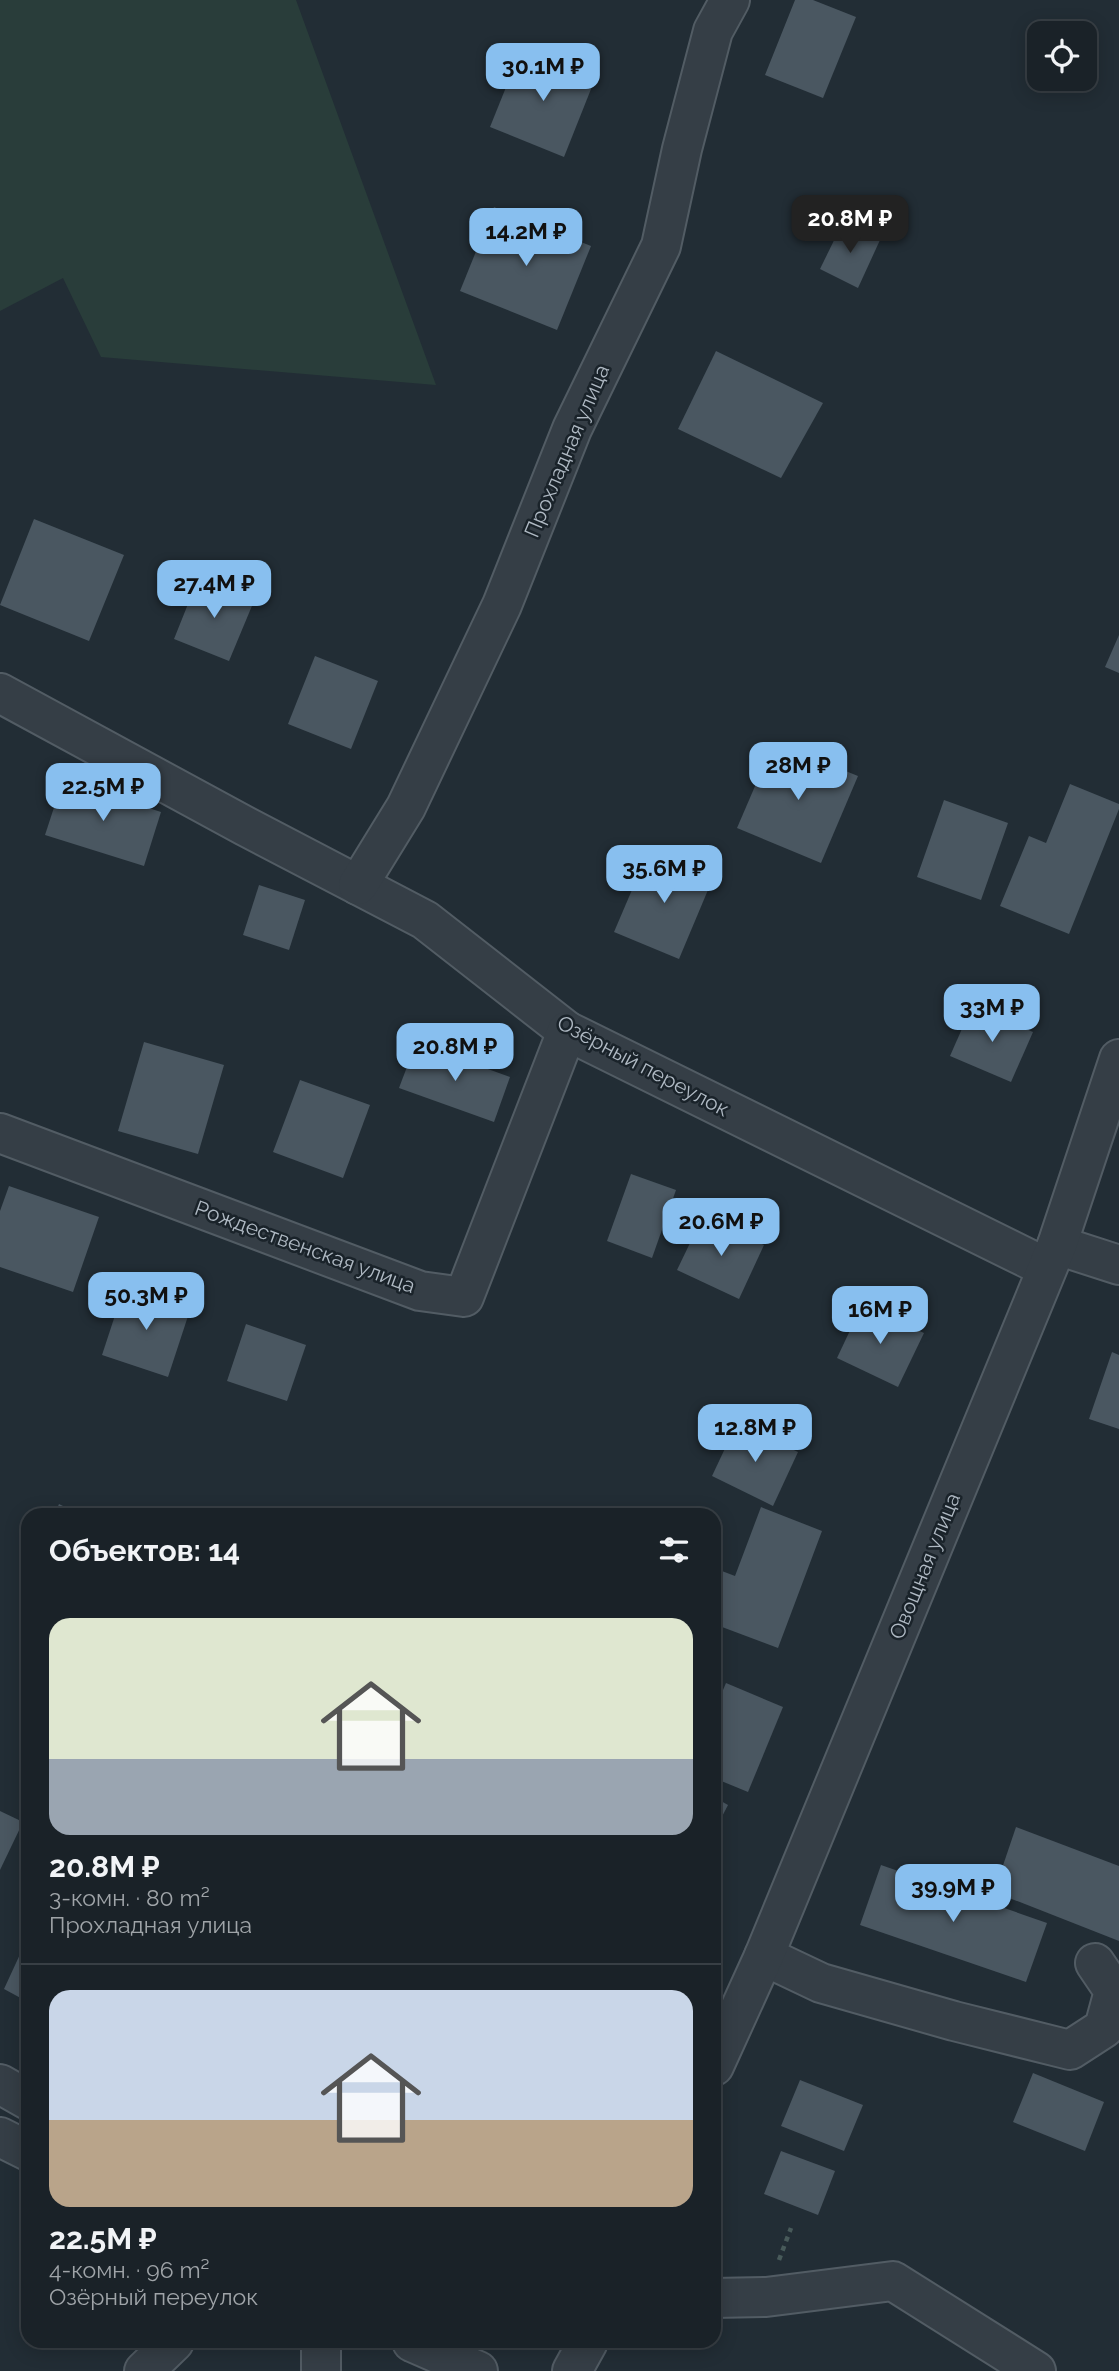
<!DOCTYPE html>
<html lang="ru">
<head>
<meta charset="utf-8">
<style>
  body { margin:0; font-family:Raleway,sans-serif; background:#232a30; color:#f1f3f6; height:100vh; display:flex; flex-direction:column; font-size:26px; white-space:nowrap }
  * { box-sizing:border-box; margin:0 }
  p { font-size:23px; color:#9fa4a8 }
  .icon { flex:none; width:38px; height:38px; fill:none; stroke:currentColor; stroke-width:2; stroke-linecap:round; stroke-linejoin:round }
  .map { position:relative; flex:1; overflow:hidden }
  .sheet { position:absolute; left:21px; top:1508px; width:700px; height:840px; display:flex; flex-direction:column; background:#1a2228; border-radius:21px; box-shadow:0 4px 18px #0003,0 0 0 2px #383f45 }
  .sheet>* { flex:none }
  .tools { position:absolute; left:1027px; top:21px; display:grid; gap:14px }
  .tools a { display:grid; place-items:center; width:70px; height:70px; border-radius:14px; background:#1a2228; box-shadow:0 4px 18px #0003,0 0 0 2px #383f45; font-size:35px }
  .price { position:absolute; translate:-50% -60px; padding:0 16px; border-radius:14px; background:#88bfef; color:#111; font-size:23px; line-height:46px; filter:drop-shadow(0 2px 4px #0008) }
  .price::after { content:''; position:absolute; left:50%; top:42px; width:21px; height:16px; margin-left:-10px; background:inherit; clip-path:polygon(0 0,100% 0,50% 100%) }
  .price.selected { background:#222; color:#fff }
  ul { padding:0; list-style:none }
  li { display:grid; align-content:center; gap:14px; height:371px; padding:0 28px }
  li+li { border-top:2px solid #383f45 }
  li span { display:grid; place-items:center; height:217px; border-radius:21px; color:#555 }
  li>.icon { margin-inline-start:auto }
  span .icon { width:126px; height:126px; fill:#fffc; stroke-width:1 }
  li b { font-size:30px }
  h2 { display:flex; justify-content:space-between; align-items:center; height:84px; padding:0 28px; font-size:30px }
  .map>svg:first-child { display:block }
  .green { fill:#293d3a }
  .building { fill:#4a5761 }
  .lines { fill:none; stroke-linecap:round; stroke-linejoin:round }
  .minor-casing { stroke:#525c64; stroke-width:42 }
  .path { stroke:#485a5a; stroke-width:4.5; stroke-dasharray:5 5; stroke-linecap:butt }
  .minor { stroke:#353e46; stroke-width:38 }
  .labels { text-anchor:middle; stroke-width:5; stroke-linejoin:round; paint-order:stroke }
  .street-label { font-size:21px; fill:#afb9c3; stroke:#1a232a }
</style>
</head>
<body>
<div class="map">
<svg width="1119" height="2371" viewBox="0 0 1119 2371">
  <rect width="100%" height="100%" fill="#222d35"/>
  <path class="green" d="M0,0H296L436,385L101,357L63,278L0,311Z"/>
  <g class="building">
    <path d="M795,0H813L856,17L823,98L765,75Z"/>
    <path d="M521,50L595,79L564,157L490,127Z"/>
    <path d="M494,207L591,246L557,330L460,291Z"/>
    <path d="M843,222L880,240L858,288L820,269Z"/>
    <path d="M716,351L823,403L781,478L678,429Z"/>
    <path d="M34,519L124,555L89,641L0,605Z"/>
    <path d="M198,579L254,601L229,661L174,639Z"/>
    <path d="M1119,635V673L1105,667Z"/>
    <path d="M315,656L378,681L351,749L288,724Z"/>
    <path d="M774,742L858,776L821,863L737,828Z"/>
    <path d="M63,780L161,812L144,866L45,835Z"/>
    <path d="M1070,784L1119,804V809L1069,934L1000,906L1029,836L1046,843Z"/>
    <path d="M944,800L1008,823L981,900L917,877Z"/>
    <path d="M649,850L713,878L679,959L614,932Z"/>
    <path d="M259,885L305,900L289,950L243,935Z"/>
    <path d="M972,1006L1033,1032L1011,1082L950,1056Z"/>
    <path d="M144,1042L224,1065L198,1154L118,1131Z"/>
    <path d="M416,1043L510,1077L494,1122L399,1088Z"/>
    <path d="M300,1080L370,1105L343,1178L273,1152Z"/>
    <path d="M631,1174L676,1190L652,1258L607,1241Z"/>
    <path d="M9,1186L99,1217L73,1292L0,1267V1211Z"/>
    <path d="M703,1216L764,1245L739,1299L677,1270Z"/>
    <path d="M124,1288L190,1310L168,1377L102,1355Z"/>
    <path d="M862,1305L924,1333L898,1387L837,1358Z"/>
    <path d="M246,1324L306,1345L287,1401L227,1381Z"/>
    <path d="M1112,1352L1119,1355V1429L1089,1419Z"/>
    <path d="M737,1423L798,1452L773,1506L712,1476Z"/>
    <path d="M59,1504L83,1516H54Z"/>
    <path d="M761,1507L822,1531L778,1648L714,1624V1568L735,1576Z"/>
    <path d="M726,1683L783,1707L748,1792L714,1778V1711Z"/>
    <path d="M714,1797L728,1805L714,1832Z"/>
    <path d="M0,1811L23,1822L0,1870Z"/>
    <path d="M1016,1827L1119,1866V1941L994,1892Z"/>
    <path d="M881,1865L1047,1923L1026,1982L860,1925Z"/>
    <path d="M22,1950L28,1952V2002L4,1989Z"/>
    <path d="M1033,2073L1104,2102L1085,2151L1013,2122Z"/>
    <path d="M800,2080L863,2105L844,2151L781,2126Z"/>
    <path d="M781,2151L835,2171L818,2215L764,2194Z"/>
  </g>
  <g class="lines">
    <defs>
      <g id="minor">
        <path d="M0,693L245,826L425,920L567,1031L1047,1268"/>
        <path d="M358,885L406,807L502,605L572,429L661,246L682,149L713,31L730,0"/>
        <path d="M0,1133L420,1291L464,1297L567,1031"/>
        <path d="M1057,1245L1119,1265"/>
        <path d="M764,1956L821,1983L954,2021L1070,2050L1104,2028L1114,1991L1095,1963"/>
        <path d="M714,2066L764,1956L1057,1245L1119,1059"/>
        <path d="M0,2084L28,2100"/>
        <path d="M0,2137L28,2151"/>
        <path d="M714,2298L766,2297L893,2281L1036,2371"/>
        <path d="M412,2342L478,2371"/>
        <path d="M144,2371L174,2342"/>
        <path d="M321,2371V2342"/>
        <path d="M572,2371L588,2342"/>
      </g>
    </defs>
    <use href="#minor" class="minor-casing"/>
    <path class="path" d="M779,2260L791,2228"/>
    <use href="#minor" class="minor"/>
  </g>
  <g class="labels">
    <g class="street-label">
      <text transform="translate(567 451) rotate(-67)" y="7">Прохладная улица</text>
      <text transform="translate(643 1066) rotate(28)" y="7">Озёрный переулок</text>
      <text transform="translate(305 1247) rotate(20)" y="7">Рождественская улица</text>
      <text transform="translate(925 1566) rotate(-68)" y="7">Овощная улица</text>
    </g>
  </g>
</svg>
<div class="tools">
<a><svg class="icon" aria-label="locate" viewBox="0 0 24 24"><circle cx="12" cy="12" r="6"/><path d="M12 2v4M12 18v4M2 12h4M18 12h4"/></svg></a>
</div>
<b class="price" style="left:543px;top:103px">30.1M ₽</b>
<b class="price selected" style="left:850px;top:255px">20.8M ₽</b>
<b class="price" style="left:526px;top:268px">14.2M ₽</b>
<b class="price" style="left:214px;top:620px">27.4M ₽</b>
<b class="price" style="left:798px;top:802px">28M ₽</b>
<b class="price" style="left:103px;top:823px">22.5M ₽</b>
<b class="price" style="left:664px;top:905px">35.6M ₽</b>
<b class="price" style="left:992px;top:1044px">33M ₽</b>
<b class="price" style="left:455px;top:1083px">20.8M ₽</b>
<b class="price" style="left:721px;top:1258px">20.6M ₽</b>
<b class="price" style="left:146px;top:1332px">50.3M ₽</b>
<b class="price" style="left:880px;top:1346px">16M ₽</b>
<b class="price" style="left:755px;top:1464px">12.8M ₽</b>
<b class="price" style="left:953px;top:1924px">39.9M ₽</b>
<section class="sheet">
<h2>Объектов: 14<svg class="icon" aria-label="filters" viewBox="0 0 24 24"><path d="M4 7h16M4 17h16"/><circle cx="9" cy="7" r="2"/><circle cx="15" cy="17" r="2"/></svg></h2>
<ul>
<li><span style="background:linear-gradient(#dfe7d0 65%,#9aa5b1 0)"><svg class="icon" aria-label="home" viewBox="0 0 24 24"><path d="M3 11l9-7 9 7M6 9v11h12V9"/></svg></span><div><b>20.8M ₽</b><p>3-комн. · 80 m²</p><p>Прохладная улица</p></div></li>
<li><span style="background:linear-gradient(#c9d6e8 60%,#b9a48a 0)"><svg class="icon" aria-label="home" viewBox="0 0 24 24"><path d="M3 11l9-7 9 7M6 9v11h12V9"/></svg></span><div><b>22.5M ₽</b><p>4-комн. · 96 m²</p><p>Озёрный переулок</p></div></li>
</ul>
</section>
</div>
</body>
</html>
